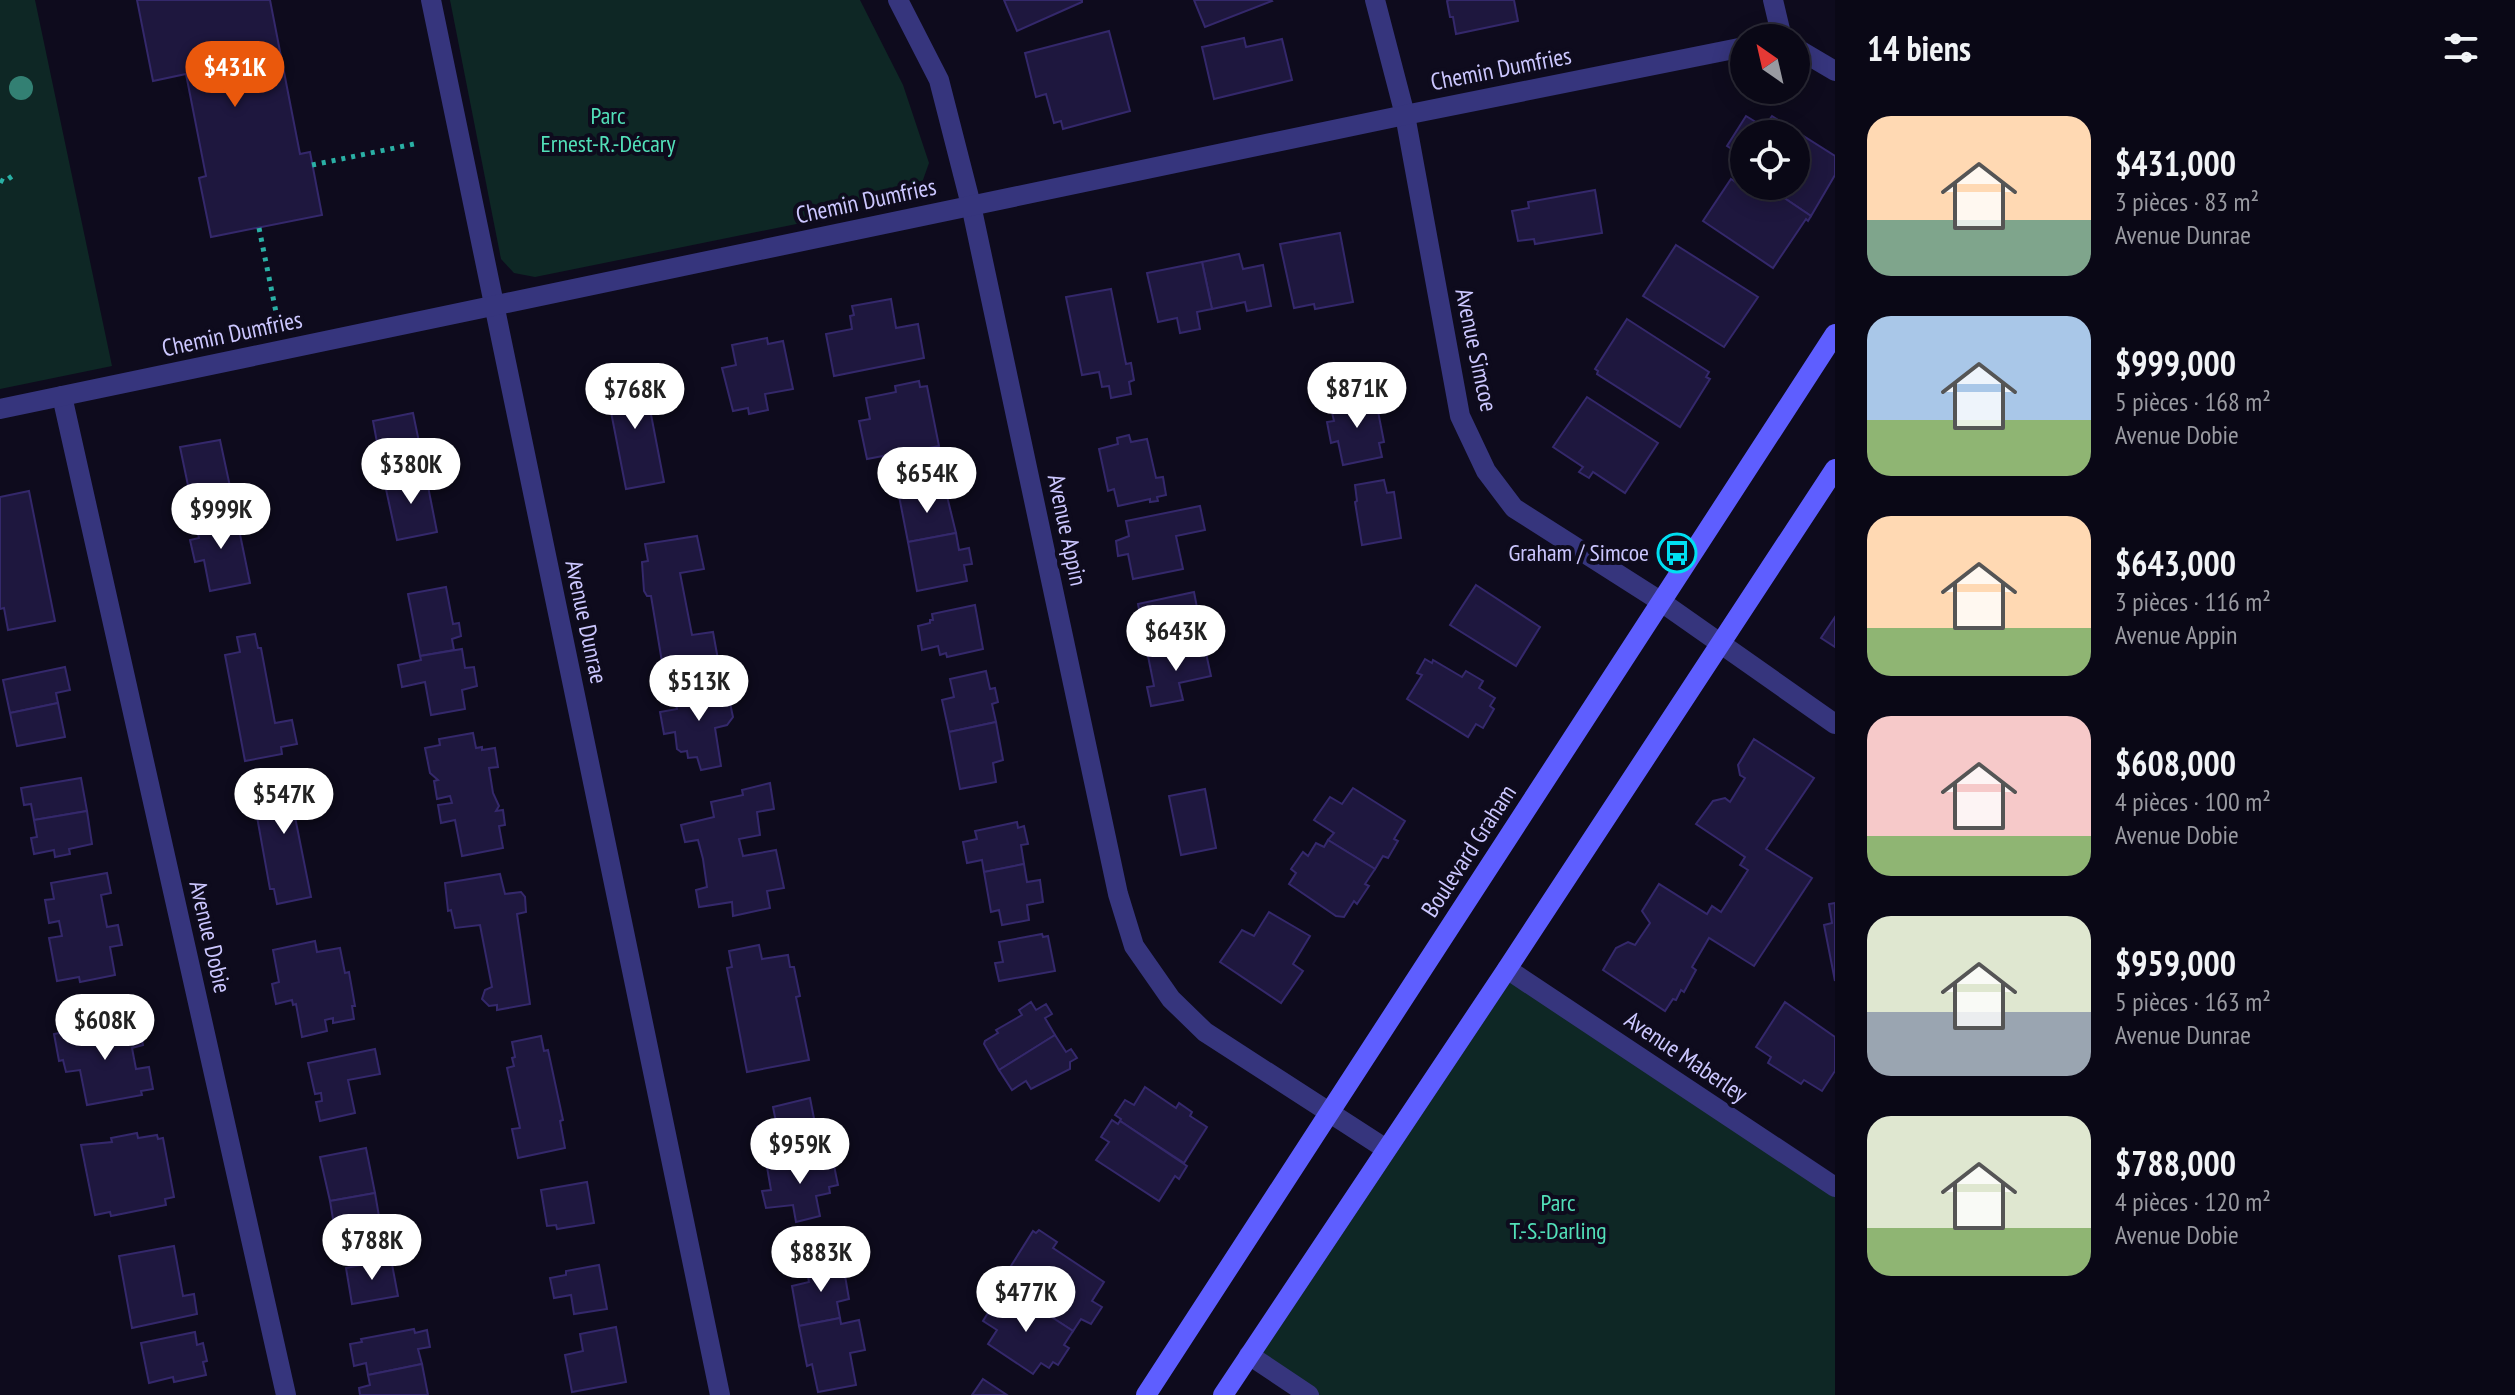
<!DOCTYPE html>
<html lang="fr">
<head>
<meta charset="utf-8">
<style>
  body { margin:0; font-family:"PT Sans Narrow",sans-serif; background:#181623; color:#f1f3f6; height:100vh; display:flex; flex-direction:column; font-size:30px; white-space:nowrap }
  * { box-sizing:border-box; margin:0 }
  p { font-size:26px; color:#999aa1 }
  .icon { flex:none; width:44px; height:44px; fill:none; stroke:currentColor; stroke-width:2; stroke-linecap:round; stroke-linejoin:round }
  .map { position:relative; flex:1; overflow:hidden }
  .drawer { display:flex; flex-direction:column; background:#0a0816; width:680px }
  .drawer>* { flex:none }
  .needle { width:52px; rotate:326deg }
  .controls { position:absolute; left:1730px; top:24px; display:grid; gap:16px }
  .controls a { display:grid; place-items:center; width:80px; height:80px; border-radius:50%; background:#0a0816; box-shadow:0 4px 20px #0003,0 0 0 2px #2a2935; font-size:40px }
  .price { position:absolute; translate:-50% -68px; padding:0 18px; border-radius:28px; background:#fff; color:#222; font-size:26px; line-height:52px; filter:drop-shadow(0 2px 4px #0008) }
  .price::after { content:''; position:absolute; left:50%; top:48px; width:24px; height:18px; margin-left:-12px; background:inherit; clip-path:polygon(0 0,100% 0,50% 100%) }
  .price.on { background:#ea580c; color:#fff }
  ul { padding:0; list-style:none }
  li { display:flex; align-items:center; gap:24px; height:200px; padding:0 32px }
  li span { display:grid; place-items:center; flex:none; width:224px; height:160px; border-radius:24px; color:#555 }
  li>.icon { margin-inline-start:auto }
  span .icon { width:96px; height:96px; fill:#fffc; stroke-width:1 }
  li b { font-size:34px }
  h2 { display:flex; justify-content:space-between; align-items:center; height:96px; padding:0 32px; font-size:34px }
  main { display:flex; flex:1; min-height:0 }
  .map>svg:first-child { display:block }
  .green { fill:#0e2725 }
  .building { fill:#1e173e; stroke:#34286b; stroke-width:2 }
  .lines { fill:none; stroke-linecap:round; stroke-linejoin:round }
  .path { stroke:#2ab0a5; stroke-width:5; stroke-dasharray:4 6; stroke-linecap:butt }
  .street { stroke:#36357d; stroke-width:20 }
  .secondary { stroke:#5e5eff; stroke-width:20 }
  .tree { fill:#338073 }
  .labels { text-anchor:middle; stroke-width:8; stroke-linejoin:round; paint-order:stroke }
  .street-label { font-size:24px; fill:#ccc7ff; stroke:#0e0b1d }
  .park-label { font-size:24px; fill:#52e0b9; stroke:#0e0b1d }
  .poi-label { font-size:24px; fill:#ccc7ff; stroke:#0e0b1d; text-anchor:end }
</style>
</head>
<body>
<main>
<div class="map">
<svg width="1835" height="1395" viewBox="0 0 1835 1395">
  <rect width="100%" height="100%" fill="#0e0b1d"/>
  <g class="green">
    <path d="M0,0H35L112,366L0,389Z"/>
    <path d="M450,0H860L903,85L929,163L918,194L905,202L535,277L514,273L501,259Z"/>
    <path d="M1507,969L1835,1187V1395H1309L1249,1355Z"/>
  </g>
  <g class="building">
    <path d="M137,0H270L300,154L310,152L322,215L211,237L199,178L206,176L186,74L153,81Z"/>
    <path d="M1004,0H1082V2L1017,31Z"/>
    <path d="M1194,0H1271L1272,1L1205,27Z"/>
    <path d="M1449,0H1514L1518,21L1456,34L1453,17H1450L1447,1Z"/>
    <path d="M1109,31L1130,111L1063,129L1061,121L1054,123L1046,94L1036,97L1025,53Z"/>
    <path d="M1244,38L1246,47L1282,39L1292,80L1214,99L1202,47Z"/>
    <path d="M1746,116L1764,127L1772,116L1835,156V175L1811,216L1768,187L1796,186V134H1744V157L1727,146Z"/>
    <path d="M1731,179L1760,198L1768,187L1811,216L1808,221L1806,219L1773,268L1703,221Z"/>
    <path d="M1595,190L1602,233L1535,244L1534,239L1518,241L1512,211L1529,208L1528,202Z"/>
    <path d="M1340,233L1353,302L1315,309L1314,304L1294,308L1280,244Z"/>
    <path d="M1676,245L1758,297L1724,347L1643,296Z"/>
    <path d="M1239,254L1243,269L1263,265L1271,306L1247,311L1245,302L1212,309L1202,262Z"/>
    <path d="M1202,262L1212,309L1197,312L1200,329L1180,333L1177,318L1158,322L1147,273Z"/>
    <path d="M1111,289L1126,364L1131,363L1134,380L1129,382L1131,394L1111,398L1109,386L1102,387L1099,372L1082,375L1066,297Z"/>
    <path d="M891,299L896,328L918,324L924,358L834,376L826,334L852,329L850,316L854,315L852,306Z"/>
    <path d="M1627,319L1709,372L1706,377L1710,379L1680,427L1597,374L1598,371L1595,369Z"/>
    <path d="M767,338L768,344L783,341L793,389L765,394L768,410L749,414L748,408L733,411L722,368L736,365L732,345Z"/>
    <path d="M643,373L664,482L626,489L605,381Z"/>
    <path d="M919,381L920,387L927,386L939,446L904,453L905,458L884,462L883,456L867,459L859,421L870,419L866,398L896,392L895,386Z"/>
    <path d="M1329,385L1332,399L1313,403L1310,389Z"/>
    <path d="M1375,396L1384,442L1379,443L1382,457L1343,465L1338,441L1331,443L1327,422L1334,421L1330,404Z"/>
    <path d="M1587,397L1658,443L1625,493L1593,472L1589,478L1579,472L1583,467L1553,447Z"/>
    <path d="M413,413L425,471L384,480L373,421Z"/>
    <path d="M1129,435L1131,442L1147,439L1156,478L1163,477L1166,495L1157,497L1158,501L1150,502V499L1118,506L1114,489L1108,491L1099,449L1118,444L1117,438Z"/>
    <path d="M220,440L235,510L195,519L180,447Z"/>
    <path d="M425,471L437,532L397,540L384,480Z"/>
    <path d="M1384,480L1387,493L1394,492L1401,538L1362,545L1355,502L1357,501L1355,485Z"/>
    <path d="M945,488L956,533L908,542L899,496Z"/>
    <path d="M29,491L55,621L8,630L4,608L0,609V497Z"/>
    <path d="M1200,506L1205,530L1176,536L1183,569L1133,579L1128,554L1118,556L1116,541L1129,536L1126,521Z"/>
    <path d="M235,510L250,583L210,591L204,560L195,562L190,540L199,538L195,519Z"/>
    <path d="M956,533L959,550L969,548L972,564L964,565L967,581L917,591L908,542Z"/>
    <path d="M697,536L704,569L680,573L692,635L713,632L719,665L671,676L669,660L662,662L651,596H647L644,591L642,562L648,561L645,544Z"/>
    <path d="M1476,585L1540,627L1516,666L1450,625Z"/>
    <path d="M446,587L453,624L459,623L461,636L452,639L454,650L420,656L408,594Z"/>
    <path d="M1194,592L1204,644L1148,656L1138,604Z"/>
    <path d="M975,605L983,649L947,657L946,653L940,655L938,646L922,650L918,626L930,623V620H933L932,614Z"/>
    <path d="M1835,617V647L1821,638Z"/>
    <path d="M255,634L258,648H261L275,723L292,720L297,744L281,747L282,754L245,761L225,655L240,652L237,637Z"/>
    <path d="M1204,644L1211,676L1179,683L1183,700L1151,706L1147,687L1154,686L1148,656Z"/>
    <path d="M462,649L465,668L474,667L477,686L462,690L465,709L431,715L425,682L402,687L398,665L421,660L420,656Z"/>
    <path d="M1425,659L1432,663L1433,660L1462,677L1466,671L1483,681L1479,688L1495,698L1490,706L1494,709L1483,728L1476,724L1468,737L1407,699L1422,675L1417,673Z"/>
    <path d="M65,667L70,690L56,693L58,703L10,713L3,680Z"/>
    <path d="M986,671L990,689L995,688L998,702L992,704L996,722L949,732L942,700L954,697L950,679Z"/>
    <path d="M708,687L709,692L727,689L733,717L727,725L715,728L721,766L701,770L697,757L688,758L687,751L681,752L677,749L675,732L664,734L660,712L677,709L674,693Z"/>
    <path d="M58,703L65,737L17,746L10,713Z"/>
    <path d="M996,722L1003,760L993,763L996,782L960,789L949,732Z"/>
    <path d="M473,733L476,748L482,747V750L495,748L498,767L489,768L493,793L499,806L496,811L503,810L505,825L499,826L503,848L462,856L455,820L441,823L438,805L452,803L450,796L437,799L434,781L438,780L430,773L425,748L440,745L439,739Z"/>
    <path d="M1754,739L1814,778L1766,849L1812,878L1754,966L1709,938L1692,967L1696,970L1684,992L1681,990L1676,1000L1673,999L1665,1011L1603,970L1616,948L1628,942L1635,945L1650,923L1642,911L1659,884L1707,914L1712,906L1721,912L1748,870L1740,865L1745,857L1696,824L1713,801L1725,798L1730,802L1745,778L1740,775L1738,765Z"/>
    <path d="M314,777L319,803L293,807L311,897L277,904L274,889H270L252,789Z"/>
    <path d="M81,778L87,811L34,820L31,804L24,805L21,788Z"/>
    <path d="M770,783L774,809L757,812L760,835L739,839L743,856L776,850L784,888L767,891L770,908L733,916L732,902L699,907L696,890L707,887L703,859L698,840L685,842L681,825L714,817L711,802L743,795L742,790Z"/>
    <path d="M1353,788L1405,821L1394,839L1398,841L1388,858L1383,856L1375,869L1328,840L1334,833L1314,820L1330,797L1342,804Z"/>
    <path d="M1205,789L1216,848L1181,855L1169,796Z"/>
    <path d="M87,811L92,844L69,849L70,854L55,857L54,850L34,854L31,838L37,837L34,820Z"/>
    <path d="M1017,822L1018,828L1024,826L1028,844L1021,845L1024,864L984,872L982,860L967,863L963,842L977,839L975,831Z"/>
    <path d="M1328,840L1375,869L1365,884L1369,886L1357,904L1354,901L1344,917L1336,916L1289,884L1296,873L1291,869L1303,852L1308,856L1316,843L1324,847Z"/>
    <path d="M1024,864L1027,882L1040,880L1043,902L1027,905L1029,920L1002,925L999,910L991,912L984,872Z"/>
    <path d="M107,873L111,893L101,895L107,927L118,925L122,945L110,947L115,975L80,982L79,977L57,981L49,938L62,936L59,921L49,923L45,900L54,899L51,883Z"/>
    <path d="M500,874L505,894L521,892L525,897L526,912L517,914L530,1004L497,1010V1005L489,1006L482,999L485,990L492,987L480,925L455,928L451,910L448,911L445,883Z"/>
    <path d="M1835,903V981L1824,925L1832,923L1829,904Z"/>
    <path d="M1269,912L1310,936L1293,964L1303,971L1281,1003L1220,962L1242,930L1254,936Z"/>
    <path d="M1042,934L1043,937L1048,936L1055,971L999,981L995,963L1003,962L999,942Z"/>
    <path d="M315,941L317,952L340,948L345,973L349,972L355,1006H352L354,1019L333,1023V1018L325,1020L327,1031L302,1037L296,1004L293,1005L292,1000L276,1004L272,984L279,982L273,950Z"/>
    <path d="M759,945L762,959L788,955L790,967H794L800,996L796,997L809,1060L747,1072L727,968L732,967L729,951Z"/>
    <path d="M1031,1002L1036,1010L1046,1004L1052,1014L1045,1018L1055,1035L999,1070L984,1044L985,1041L998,1033L996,1030L1022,1015L1019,1010Z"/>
    <path d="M1785,1002L1835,1037V1071L1822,1091L1804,1080L1801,1084L1768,1063L1771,1057L1756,1047Z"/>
    <path d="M126,1023L127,1028L139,1025L143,1045L132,1048L136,1069L149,1067L153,1089L141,1091L142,1095L87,1105L80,1070L66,1072L63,1060L59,1061L54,1034L75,1030L76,1034Z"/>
    <path d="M1055,1035L1066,1052L1071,1049L1077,1058L1070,1062V1069L1031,1089L1026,1081L1012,1090L999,1070Z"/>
    <path d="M541,1036L544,1051L548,1050L563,1120L560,1121L565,1148L518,1158L512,1129L520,1128L507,1068L514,1066L512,1058L515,1057L512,1042Z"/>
    <path d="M375,1049L380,1074L348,1080L355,1113L320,1121L316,1102L322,1101L321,1093L315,1094L308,1063Z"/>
    <path d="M1145,1087L1176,1108L1179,1103L1192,1112L1190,1116L1207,1127L1184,1163L1120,1121L1121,1119L1115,1115L1125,1100L1134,1105Z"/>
    <path d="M810,1098L818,1139L803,1142L807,1158L767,1167L757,1127L776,1122L773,1107Z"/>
    <path d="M1112,1120L1118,1124L1120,1121L1187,1166L1179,1179L1175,1176L1159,1201L1096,1160L1109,1142L1101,1137Z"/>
    <path d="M137,1133L138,1138L157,1135L158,1139L163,1138L174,1197L165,1199L166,1205L111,1216L110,1212L95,1215L81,1145L112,1142L111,1138Z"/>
    <path d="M366,1148L375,1193L330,1201L320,1157Z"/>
    <path d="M832,1156L838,1185L829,1187L830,1193L816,1196L820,1216L796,1222L793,1205L766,1208L762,1191L771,1190L767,1167L807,1158V1161Z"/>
    <path d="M587,1182L594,1223L557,1229L556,1225L547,1226L541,1190Z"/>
    <path d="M375,1193L382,1234L337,1243L330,1201Z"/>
    <path d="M1039,1230L1057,1242L1053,1248L1104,1282L1092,1301L1102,1307L1091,1324L1081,1319L1073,1331L1027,1301L1030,1294L1004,1277L1033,1231L1036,1233Z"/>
    <path d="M174,1246L183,1296L194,1294L197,1314L132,1328L119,1256Z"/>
    <path d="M391,1259L398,1296L352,1304L346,1268Z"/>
    <path d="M828,1263L829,1267L843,1264L849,1299L837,1302L840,1318L799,1326L792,1286L809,1282L806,1266Z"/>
    <path d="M599,1265L607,1309L574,1314L571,1295L554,1298L550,1278L566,1275V1271Z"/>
    <path d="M989,1293L1023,1308L1027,1301L1073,1331L1064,1345L1069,1348L1058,1365L1053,1362L1049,1368L1041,1363L1033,1374L988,1344L997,1330L983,1321L991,1308L983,1302Z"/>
    <path d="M840,1318L841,1324L859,1320L865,1350L850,1353L856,1385L818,1392L812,1364L807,1366L799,1326Z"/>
    <path d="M616,1327L626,1382L572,1392L565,1355L583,1351L580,1334Z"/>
    <path d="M414,1329L415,1333L427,1330L430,1347L418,1349L422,1364L368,1375L366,1363L354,1366L350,1344L362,1342L361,1339Z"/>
    <path d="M195,1332L197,1345L203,1343L207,1361L203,1362L206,1375L174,1382L173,1377L149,1383L141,1343Z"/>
    <path d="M422,1364L428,1395H360L359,1388L370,1385L368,1375Z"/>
    <path d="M983,1379L1007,1395H972Z"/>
  </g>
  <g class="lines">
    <g class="path">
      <path d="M312,165L419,143"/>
      <path d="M0,180L4,182L15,174"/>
      <path d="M259,228L278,322"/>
    </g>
    <g class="street">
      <path d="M431,0L720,1395"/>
      <path d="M898,0L939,80L971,205L1118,894L1134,946L1171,999L1205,1032L1386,1149"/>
      <path d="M1375,0L1405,115L1460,416L1486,471L1514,508L1660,601L1835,724"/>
      <path d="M1773,0L1782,38"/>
      <path d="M1796,48L1835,71"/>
      <path d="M62,396L286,1395"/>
      <path d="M0,409L1405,115L1744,47"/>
      <path d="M1507,969L1835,1187"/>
      <path d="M1249,1355L1309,1395"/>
    </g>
    <g class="secondary">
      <path d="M1146,1395L1835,334"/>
      <path d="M1223,1395L1507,969L1835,469"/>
    </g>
  </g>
  <circle class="tree" cx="21" cy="88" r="12"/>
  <defs>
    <symbol id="bus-ring" viewBox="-11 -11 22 22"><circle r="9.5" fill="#0e0b1d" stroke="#00dff2" stroke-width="1.5"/><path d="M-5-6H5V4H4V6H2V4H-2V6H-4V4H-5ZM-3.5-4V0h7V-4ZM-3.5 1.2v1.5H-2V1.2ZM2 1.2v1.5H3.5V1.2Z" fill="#00dff2"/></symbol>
  </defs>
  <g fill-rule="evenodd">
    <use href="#bus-ring" x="1655" y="531" width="44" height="44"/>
  </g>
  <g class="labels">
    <g class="street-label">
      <text transform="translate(1501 69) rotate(-11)" y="8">Chemin Dumfries</text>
      <text transform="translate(866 201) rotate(-12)" y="8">Chemin Dumfries</text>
      <text transform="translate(232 334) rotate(-12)" y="8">Chemin Dumfries</text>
      <text transform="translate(1476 350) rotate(78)" y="8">Avenue Simcoe</text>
      <text transform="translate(1067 530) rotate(78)" y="8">Avenue Appin</text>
      <text transform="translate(586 622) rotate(78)" y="8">Avenue Dunrae</text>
      <text transform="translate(1469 851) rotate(-57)" y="8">Boulevard Graham</text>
      <text transform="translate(210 937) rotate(77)" y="8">Avenue Dobie</text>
      <text transform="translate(1686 1057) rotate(34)" y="8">Avenue Maberley</text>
    </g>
    <g class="park-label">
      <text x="608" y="124">Parc<tspan x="608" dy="28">Ernest-R.-Décary</tspan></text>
      <text x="1558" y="1211">Parc<tspan x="1558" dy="28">T.-S.-Darling</tspan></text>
    </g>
    <g class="poi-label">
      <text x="1649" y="561">Graham / Simcoe</text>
    </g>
  </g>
</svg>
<div class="controls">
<a><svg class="needle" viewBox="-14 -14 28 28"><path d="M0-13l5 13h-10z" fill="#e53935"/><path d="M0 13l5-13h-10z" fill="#999aa1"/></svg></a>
<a><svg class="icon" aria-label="locate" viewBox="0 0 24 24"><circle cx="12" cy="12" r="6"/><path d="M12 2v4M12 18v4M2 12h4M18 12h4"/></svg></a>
</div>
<b class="price on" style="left:235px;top:109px">$431K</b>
<b class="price" style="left:1357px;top:430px">$871K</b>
<b class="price" style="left:635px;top:431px">$768K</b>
<b class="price" style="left:411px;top:506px">$380K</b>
<b class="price" style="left:927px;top:515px">$654K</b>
<b class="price" style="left:221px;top:551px">$999K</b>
<b class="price" style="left:1176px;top:673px">$643K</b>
<b class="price" style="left:699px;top:723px">$513K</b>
<b class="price" style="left:284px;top:836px">$547K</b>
<b class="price" style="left:105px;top:1062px">$608K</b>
<b class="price" style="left:800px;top:1186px">$959K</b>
<b class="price" style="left:372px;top:1282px">$788K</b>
<b class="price" style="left:821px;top:1294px">$883K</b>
<b class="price" style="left:1026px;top:1334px">$477K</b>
</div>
<section class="drawer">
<h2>14 biens<svg class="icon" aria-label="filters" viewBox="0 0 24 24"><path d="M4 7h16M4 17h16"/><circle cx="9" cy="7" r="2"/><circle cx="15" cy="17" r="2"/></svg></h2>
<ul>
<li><span style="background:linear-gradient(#ffd9b3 65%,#7fa58c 0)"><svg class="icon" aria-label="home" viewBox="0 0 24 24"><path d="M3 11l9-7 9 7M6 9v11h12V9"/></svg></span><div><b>$431,000</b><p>3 pièces · 83 m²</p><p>Avenue Dunrae</p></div></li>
<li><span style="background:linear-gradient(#a9c7e8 65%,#8fb573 0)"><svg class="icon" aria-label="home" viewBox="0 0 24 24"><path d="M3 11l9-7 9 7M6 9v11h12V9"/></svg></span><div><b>$999,000</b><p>5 pièces · 168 m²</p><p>Avenue Dobie</p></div></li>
<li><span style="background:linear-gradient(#ffd9b3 70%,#8fb573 0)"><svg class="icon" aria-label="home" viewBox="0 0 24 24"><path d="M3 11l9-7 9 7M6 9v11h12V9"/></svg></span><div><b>$643,000</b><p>3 pièces · 116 m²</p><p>Avenue Appin</p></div></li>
<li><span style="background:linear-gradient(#f6c9c9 75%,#8fb573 0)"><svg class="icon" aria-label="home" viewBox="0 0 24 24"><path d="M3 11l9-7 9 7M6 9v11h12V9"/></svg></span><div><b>$608,000</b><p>4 pièces · 100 m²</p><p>Avenue Dobie</p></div></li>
<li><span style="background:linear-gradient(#dfe7d0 60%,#9aa5b1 0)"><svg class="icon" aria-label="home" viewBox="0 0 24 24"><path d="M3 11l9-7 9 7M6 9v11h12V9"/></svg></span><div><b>$959,000</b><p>5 pièces · 163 m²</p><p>Avenue Dunrae</p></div></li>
<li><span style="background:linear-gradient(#dfe7d0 70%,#8fb573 0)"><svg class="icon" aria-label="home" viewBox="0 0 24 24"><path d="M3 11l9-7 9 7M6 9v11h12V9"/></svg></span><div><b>$788,000</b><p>4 pièces · 120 m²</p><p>Avenue Dobie</p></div></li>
</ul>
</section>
</main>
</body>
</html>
